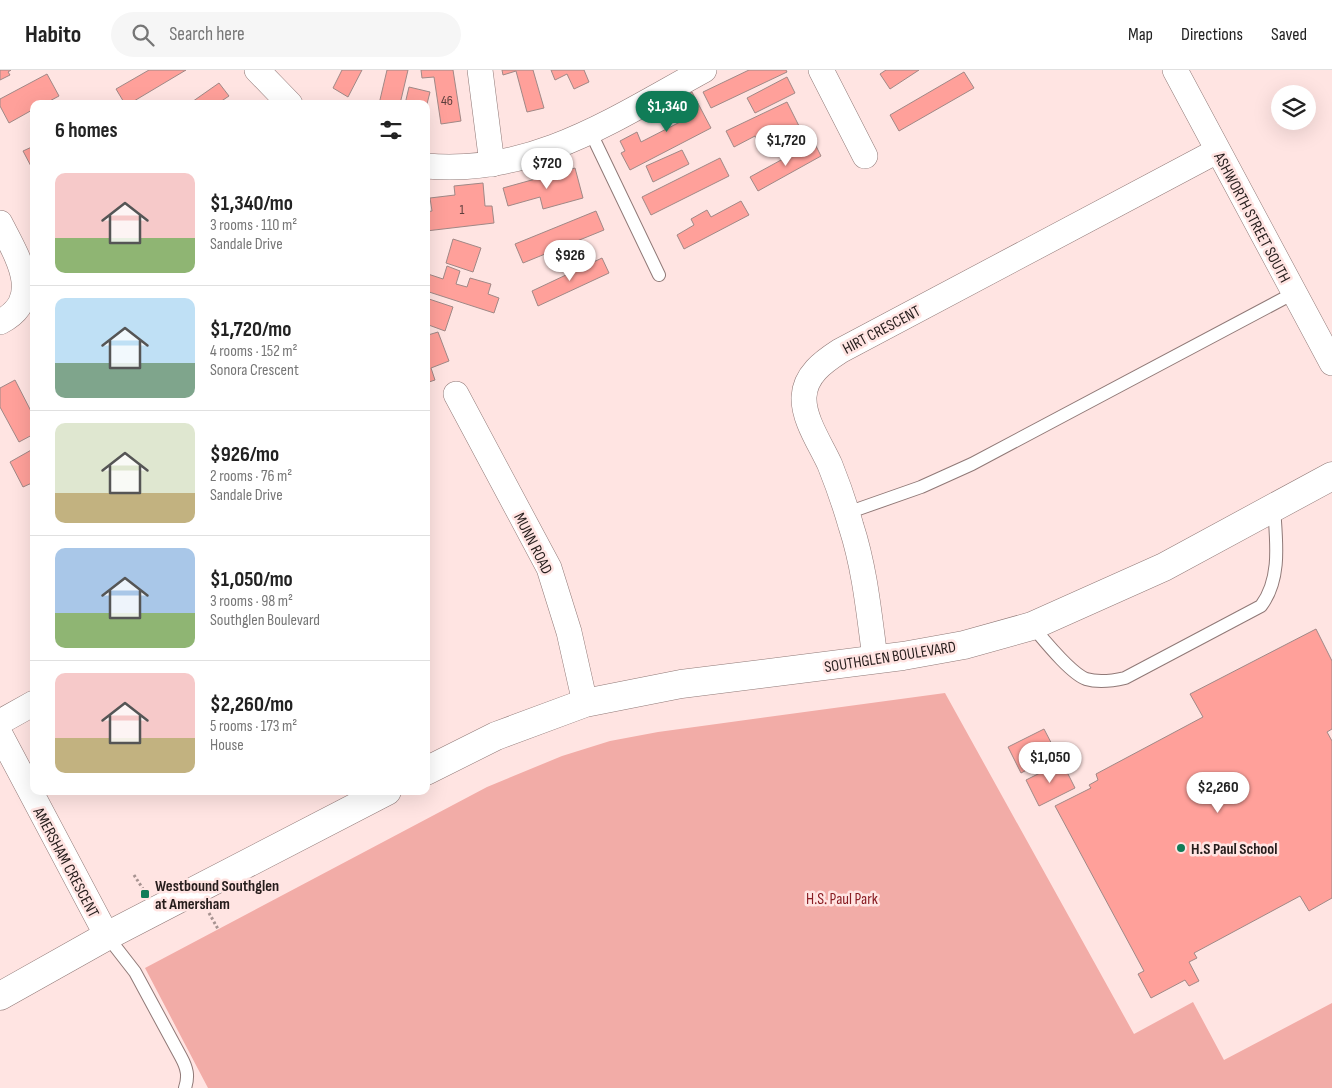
<!DOCTYPE html>
<html lang="en">
<head>
<meta charset="utf-8">
<style>
  body { margin:0; font-family:"Sofia Sans Condensed",sans-serif; background:#f6f6f6; color:#222; height:100vh; display:flex; flex-direction:column; font-size:19px; white-space:nowrap }
  * { box-sizing:border-box; margin:0 }
  p { font-size:16px; color:#767676 }
  .icon { flex:none; width:28px; height:28px; fill:none; stroke:currentColor; stroke-width:2; stroke-linecap:round; stroke-linejoin:round }
  .map { position:relative; flex:1; overflow:hidden }
  .sheet { position:absolute; left:30px; top:30px; width:400px; height:695px; display:flex; flex-direction:column; background:#fff; border-radius:10px; box-shadow:0 5px 20px #0002 }
  .sheet>* { flex:none }
  .fabs { position:absolute; left:1271px; top:15px; display:grid; gap:10px }
  .fabs a { display:grid; place-items:center; width:45px; height:45px; border-radius:50%; background:#fff; box-shadow:0 5px 20px #0002; font-size:25px }
  .price { position:absolute; translate:-50% -42px; padding:0 11px; border-radius:18px; background:#fff; color:#222; font-size:16px; line-height:32px; filter:drop-shadow(0 1px 2px #0008) }
  .price::after { content:''; position:absolute; left:50%; top:30px; width:15px; height:11px; margin-left:-8px; background:inherit; clip-path:polygon(0 0,100% 0,50% 100%) }
  .price.current { background:#107c57; color:#fff }
  ul { padding:0; list-style:none }
  li { display:flex; align-items:center; gap:15px; height:125px; padding:0 25px }
  li+li { border-top:1px solid #e0e0e0 }
  li span { display:grid; place-items:center; flex:none; width:140px; height:100px; border-radius:10px; color:#555 }
  li>.icon { margin-inline-start:auto }
  span .icon { width:60px; height:60px; fill:#fffc; stroke-width:1 }
  li b { font-size:21px }
  h2 { display:flex; justify-content:space-between; align-items:center; height:60px; padding:0 25px; font-size:21px }
  header { display:flex; align-items:center; gap:30px; box-sizing:border-box; height:70px; padding:0 25px; background:#fff; border-bottom:1px solid #e0e0e0 }
  header strong { font-size:24px }
  nav { display:flex; gap:28px; margin-inline-start:auto; font-size:18px }
  .search { width:350px; height:45px; background:#f6f6f6; display:flex; align-items:center; gap:12px; box-sizing:border-box; padding:0 18px; border-radius:28px; color:#767676; font-size:19px }
  .map>svg:first-child { display:block }
  .green { fill:#f2aca7 }
  .building { fill:#ffa09a; stroke:#a08886 }
  .lines { fill:none; stroke-linecap:round; stroke-linejoin:round }
  .service-casing { stroke:#907977; stroke-width:14 }
  .minor-casing { stroke:#907977; stroke-width:26 }
  .tertiary-casing { stroke:#907977; stroke-width:29 }
  .path { stroke:#a79391; stroke-width:3; stroke-dasharray:2.5 2.5; stroke-linecap:butt }
  .service { stroke:#fff; stroke-width:12 }
  .minor { stroke:#fff; stroke-width:25 }
  .tertiary { stroke:#fff; stroke-width:28 }
  .poi-dot { fill:#107c57; stroke:#ffe4e2; stroke-width:2 }
  .labels { text-anchor:middle; stroke-width:5; stroke-linejoin:round; paint-order:stroke }
  .number-label { font-size:14px; fill:#5c3e3c }
  .street-label { font-size:16px; fill:#261d1c; stroke:#ffe4e2 }
  .poi-label { font-size:16px; font-weight:bold; fill:#261d1c; stroke:#ffe4e2; text-anchor:start }
  .park-label { font-size:16px; fill:#891c22; stroke:#ffe4e2 }
</style>
</head>
<body>
<header>
<strong>Habito</strong>
<div class="search"><svg class="icon" aria-label="search" viewBox="0 0 24 24"><circle cx="10" cy="10" r="6"/><path d="M15 15l6 6"/></svg>Search here</div>
<nav><a>Map</a><a>Directions</a><a>Saved</a></nav>
</header>
<div class="map">
<svg width="1332" height="1018" viewBox="0 0 1332 1018">
  <rect width="100%" height="100%" fill="#ffe4e2"/>
  <path class="green" d="M945,623L1134,964L1193,932L1224,990L1332,933V1018H208L145,898L487,717L562,686L610,671L658,662Z"/>
  <g class="building">
    <path d="M0,0H11L8,2L10,5L0,10Z"/>
    <path d="M149,0H186L129,34H125L116,19Z"/>
    <path d="M342,0H362L348,27L333,18Z"/>
    <path d="M387,0H408L400,34H379Z"/>
    <path d="M421,0H453L461,51L441,54L434,7L422,8Z"/>
    <path d="M502,0H533L544,38L527,42L516,1L503,5Z"/>
    <path d="M551,0H584L589,12L574,19L567,4L555,10Z"/>
    <path d="M749,0H786L787,2L711,38L703,22Z"/>
    <path d="M886,0H919L890,19L880,4Z"/>
    <path d="M964,2L974,18L899,61L890,45Z"/>
    <path d="M47,4L59,26L44,34H34V39L9,53L0,36V29Z"/>
    <path d="M787,7L795,23L755,43L747,28Z"/>
    <path d="M219,13L229,26L217,34H189Z"/>
    <path d="M409,17L430,22L426,38V34H405Z"/>
    <path d="M692,22L711,58L630,100L621,83L625,81L620,71L637,62L641,72L680,52L670,33Z"/>
    <path d="M787,32L803,64L763,83L755,66L734,77L726,61Z"/>
    <path d="M814,72L821,86L758,121L750,107Z"/>
    <path d="M34,76V102L23,81Z"/>
    <path d="M682,80L689,94L653,112L646,96Z"/>
    <path d="M720,88L729,106L651,145L642,127Z"/>
    <path d="M575,98L583,128L543,139L540,127L508,136L503,118Z"/>
    <path d="M483,113L485,136H492L494,153L426,161V142L432,141L430,128L455,125L454,116Z"/>
    <path d="M741,131L749,145L684,179L677,165L694,155L691,149L707,140L711,147Z"/>
    <path d="M596,141L604,160L523,193L515,174Z"/>
    <path d="M453,169L481,178L473,202L446,193Z"/>
    <path d="M602,188L609,203L538,236L532,221Z"/>
    <path d="M447,196L460,201L456,214L467,217L470,208L491,214L488,224L499,228L494,243L426,221L428,204L443,209Z"/>
    <path d="M426,228L453,237L445,261L426,254Z"/>
    <path d="M426,260L428,265L438,262L449,291L431,298L435,310L426,313Z"/>
    <path d="M15,310L34,347V364L19,372L0,337V318Z"/>
    <path d="M33,379L34,412L23,417L10,392Z"/>
    <path d="M1316,559L1332,591V659L1327,662L1332,671V828L1309,841L1300,826L1194,883L1197,888L1189,892L1199,911L1189,916L1185,910L1151,928L1138,904L1144,901L1055,736L1091,718L1089,715L1098,710L1096,704L1203,647L1190,624Z"/>
    <path d="M1044,659L1057,684L1021,703L1008,677Z"/>
    <path d="M1062,692L1075,718L1039,736L1026,710Z"/>
  </g>
  <g class="lines">
    <defs>
      <g id="service">
        <path d="M590,61L659,205"/>
        <path d="M847,443L921,417L972,394L1294,223"/>
        <path d="M1032,556C1044,570 1070,603 1086,609C1099,613 1112,611 1125,608L1261,536C1282,508 1276,470 1274,437"/>
        <path d="M107,866L135,902L181,987C187,998 189,1006 185,1018"/>
      </g>
      <g id="minor">
        <path d="M257,0L290,34"/>
        <path d="M480,0L492,94"/>
        <path d="M821,0L865,86"/>
        <path d="M1175,0L1332,293"/>
        <path d="M426,96C532,106 616,48 704,0"/>
        <path d="M0,153C17,186 45,229 0,252"/>
        <path d="M456,324L549,498L569,562L585,633"/>
        <path d="M875,588C869,544 865,499 851,456C845,435 838,415 830,395C821,375 803,349 804,327C805,305 823,292 840,281L1217,81"/>
        <path d="M0,652L34,633"/>
        <path d="M0,664L107,866"/>
      </g>
      <g id="tertiary">
        <path d="M426,701L496,666L585,633L681,614L903,586L964,575L1032,556L1164,497L1332,406"/>
        <path d="M0,926L107,866L387,721"/>
      </g>
    </defs>
    <use href="#service" class="service-casing"/>
    <use href="#minor" class="minor-casing"/>
    <use href="#tertiary" class="tertiary-casing"/>
    <g class="path">
      <path d="M134,805L143,819"/>
      <path d="M209,843L218,859"/>
    </g>
    <use href="#service" class="service"/>
    <use href="#minor" class="minor"/>
    <use href="#tertiary" class="tertiary"/>
  </g>
  <g class="poi-dot">
    <circle cx="1181" cy="778" r="5"/>
    <rect x="140" y="819" width="10" height="10" rx="2.5"/>
  </g>
  <g class="labels">
    <g class="number-label">
      <text x="447" y="35">46</text>
      <text x="462" y="144">1</text>
    </g>
    <g class="street-label">
      <text transform="translate(1253 147) rotate(62)" y="6">ASHWORTH STREET SOUTH</text>
      <text transform="translate(881 259) rotate(-28)" y="6">HIRT CRESCENT</text>
      <text transform="translate(534 473) rotate(63)" y="6">MUNN ROAD</text>
      <text transform="translate(890 586) rotate(-9)" y="6">SOUTHGLEN BOULEVARD</text>
      <text transform="translate(67 792) rotate(62)" y="6">AMERSHAM CRESCENT</text>
    </g>
    <g class="poi-label">
      <text x="1191" y="784">H.S Paul School</text>
      <text x="155" y="821">Westbound Southglen<tspan x="155" dy="18">at Amersham</tspan></text>
    </g>
    <g class="park-label">
      <text x="842" y="834">H.S. Paul Park</text>
    </g>
  </g>
</svg>
<div class="fabs">
<a><svg class="icon" aria-label="layers" viewBox="0 0 24 24"><path d="M12 4l9 5-9 5-9-5zM3 14l9 5 9-5"/></svg></a>
</div>
<b class="price current" style="left:667px;top:63px">$1,340</b>
<b class="price" style="left:786px;top:97px">$1,720</b>
<b class="price" style="left:547px;top:120px">$720</b>
<b class="price" style="left:570px;top:212px">$926</b>
<b class="price" style="left:1050px;top:714px">$1,050</b>
<b class="price" style="left:1218px;top:744px">$2,260</b>
<section class="sheet">
<h2>6 homes<svg class="icon" aria-label="filters" viewBox="0 0 24 24"><path d="M4 7h16M4 17h16"/><circle cx="9" cy="7" r="2"/><circle cx="15" cy="17" r="2"/></svg></h2>
<ul>
<li><span style="background:linear-gradient(#f6c9c9 65%,#8fb573 0)"><svg class="icon" aria-label="home" viewBox="0 0 24 24"><path d="M3 11l9-7 9 7M6 9v11h12V9"/></svg></span><div><b>$1,340/mo</b><p>3 rooms · 110 m²</p><p>Sandale Drive</p></div></li>
<li><span style="background:linear-gradient(#bfe0f5 65%,#7fa58c 0)"><svg class="icon" aria-label="home" viewBox="0 0 24 24"><path d="M3 11l9-7 9 7M6 9v11h12V9"/></svg></span><div><b>$1,720/mo</b><p>4 rooms · 152 m²</p><p>Sonora Crescent</p></div></li>
<li><span style="background:linear-gradient(#dfe7d0 70%,#c2b280 0)"><svg class="icon" aria-label="home" viewBox="0 0 24 24"><path d="M3 11l9-7 9 7M6 9v11h12V9"/></svg></span><div><b>$926/mo</b><p>2 rooms · 76 m²</p><p>Sandale Drive</p></div></li>
<li><span style="background:linear-gradient(#a9c7e8 65%,#8fb573 0)"><svg class="icon" aria-label="home" viewBox="0 0 24 24"><path d="M3 11l9-7 9 7M6 9v11h12V9"/></svg></span><div><b>$1,050/mo</b><p>3 rooms · 98 m²</p><p>Southglen Boulevard</p></div></li>
<li><span style="background:linear-gradient(#f6c9c9 65%,#c2b280 0)"><svg class="icon" aria-label="home" viewBox="0 0 24 24"><path d="M3 11l9-7 9 7M6 9v11h12V9"/></svg></span><div><b>$2,260/mo</b><p>5 rooms · 173 m²</p><p>House</p></div></li>
</ul>
</section>
</div>
</body>
</html>
